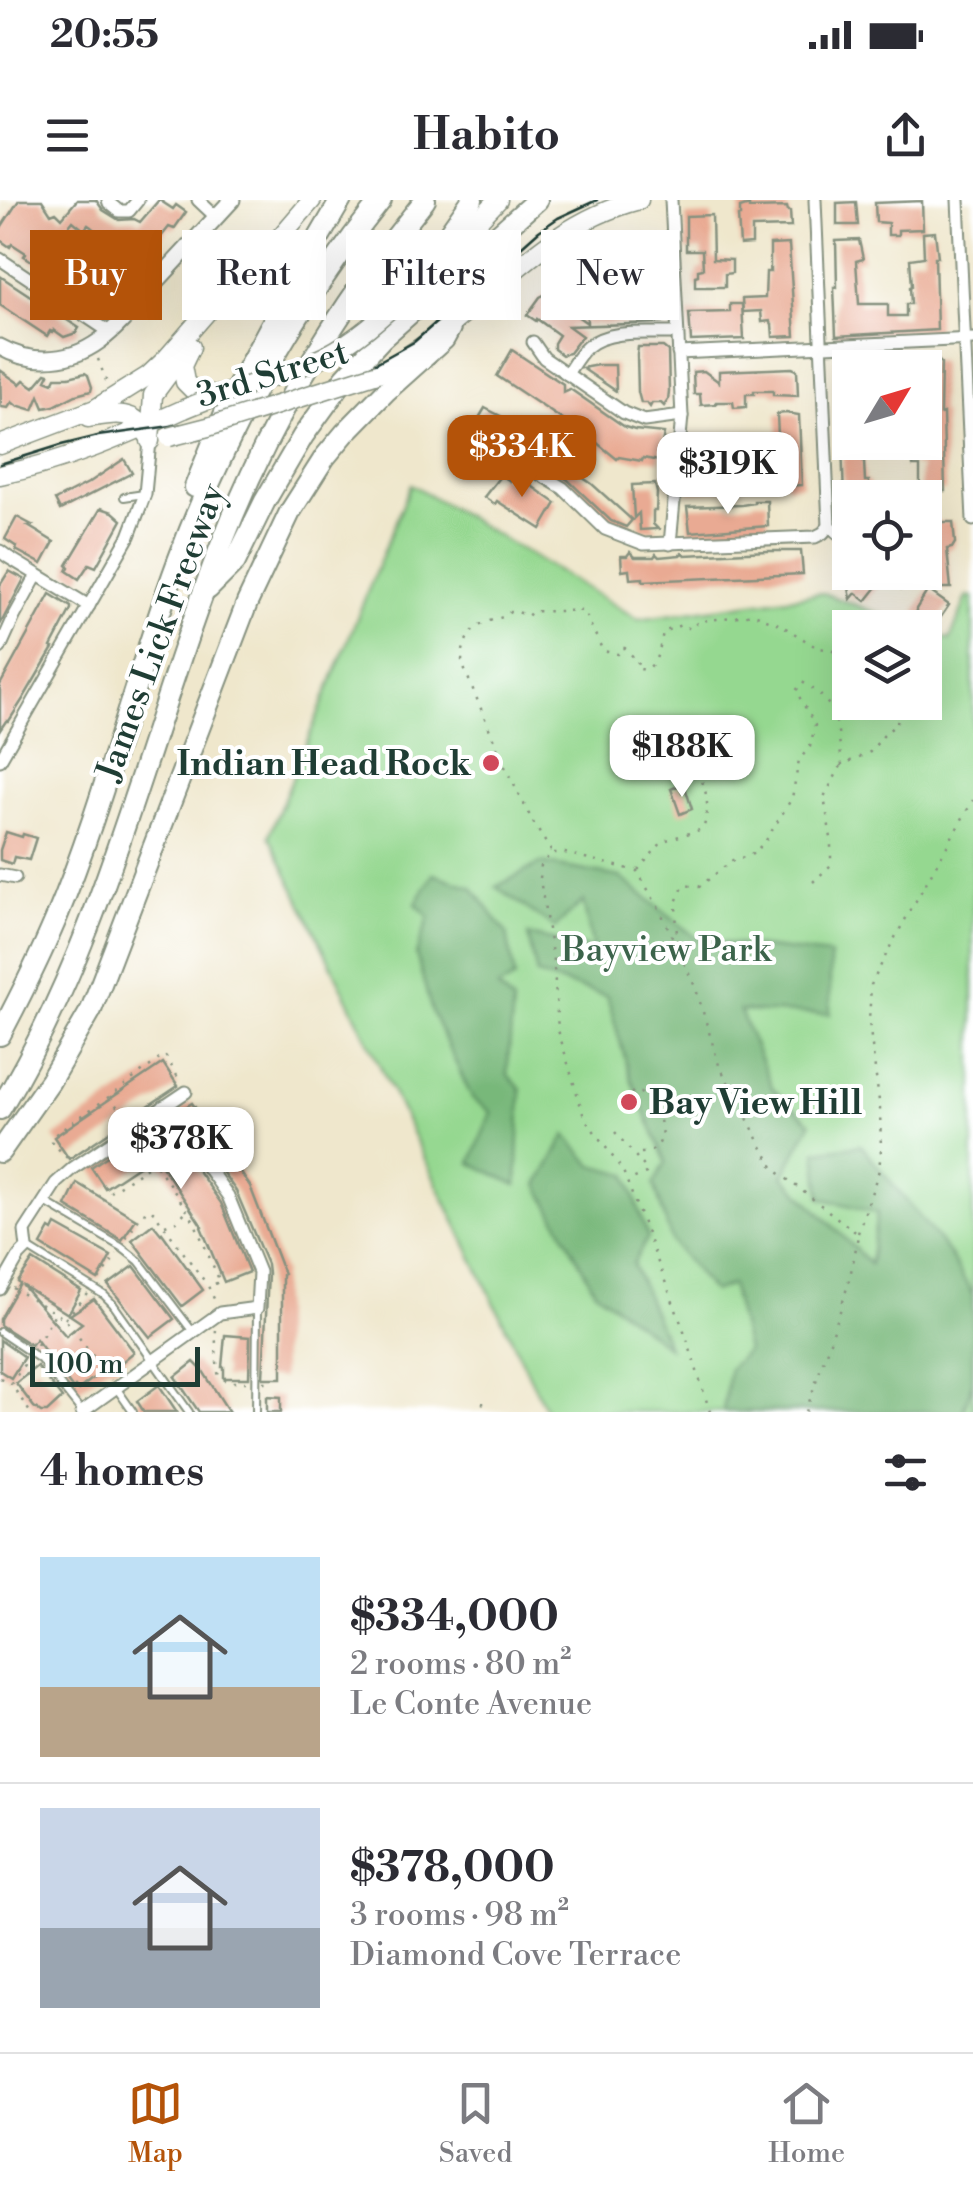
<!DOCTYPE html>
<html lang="en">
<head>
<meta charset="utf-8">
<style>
  body { margin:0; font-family:"Libre Bodoni",serif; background:#f2f2f3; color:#2b2b33; height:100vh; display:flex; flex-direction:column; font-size:38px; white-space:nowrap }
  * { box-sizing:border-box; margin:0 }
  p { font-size:32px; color:#7c7c81 }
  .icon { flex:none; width:55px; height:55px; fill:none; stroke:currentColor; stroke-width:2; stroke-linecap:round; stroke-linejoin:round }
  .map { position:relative; height:1212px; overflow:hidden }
  .sheet { display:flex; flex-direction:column; background:#fff; flex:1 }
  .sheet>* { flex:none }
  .top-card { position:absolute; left:30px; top:30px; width:915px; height:90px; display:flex; gap:20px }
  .needle { width:65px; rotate:52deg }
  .buttons { position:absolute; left:832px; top:150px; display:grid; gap:20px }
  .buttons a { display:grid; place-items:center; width:110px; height:110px; border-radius:0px; background:#fff; box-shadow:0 10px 40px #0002; font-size:50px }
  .scale { position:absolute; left:30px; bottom:25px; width:170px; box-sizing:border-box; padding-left:10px; border:5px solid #1f3d34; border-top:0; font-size:28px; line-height:35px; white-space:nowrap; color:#1f3d34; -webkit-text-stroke:8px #fff; paint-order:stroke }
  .price { position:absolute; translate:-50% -85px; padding:0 22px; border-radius:20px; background:#fff; color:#222; font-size:32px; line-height:65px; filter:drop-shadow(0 2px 5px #0008) }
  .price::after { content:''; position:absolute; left:50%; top:60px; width:30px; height:22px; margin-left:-15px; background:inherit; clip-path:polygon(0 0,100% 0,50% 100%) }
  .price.selected { background:#b45309; color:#fff }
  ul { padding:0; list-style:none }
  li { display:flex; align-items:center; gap:30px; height:250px; padding:0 40px }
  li+li { border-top:2px solid #e1e1e2 }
  li span { display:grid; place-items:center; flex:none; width:280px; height:200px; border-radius:0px; color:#555 }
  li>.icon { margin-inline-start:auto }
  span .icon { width:120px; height:120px; fill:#fffc; stroke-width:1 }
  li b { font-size:42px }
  h2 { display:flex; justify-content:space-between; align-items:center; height:120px; padding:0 40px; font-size:42px }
  .pill { padding:0 35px; border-radius:0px; background:#fff; box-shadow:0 10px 40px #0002; font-size:35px; line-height:90px }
  .pill.selected { background:#b45309; color:#fff }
  .status { display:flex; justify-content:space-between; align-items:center; height:70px; padding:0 50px; background:#fff; direction:ltr }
  .status svg { height:28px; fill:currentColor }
  header { display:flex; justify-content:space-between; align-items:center; height:130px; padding:0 40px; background:#fff; font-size:45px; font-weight:700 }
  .menu { display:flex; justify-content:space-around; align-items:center; height:140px; border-top:2px solid #e1e1e2; background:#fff; font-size:28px; color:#7c7c81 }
  .menu a { display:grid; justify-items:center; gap:5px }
  .menu .selected { color:#b45309 }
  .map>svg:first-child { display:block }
  .green { fill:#95d890; stroke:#5a8a62; stroke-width:2.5 }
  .forest { fill:#78b87a; stroke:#4c7a57; stroke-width:2.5 }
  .building { fill:#e9aa93 }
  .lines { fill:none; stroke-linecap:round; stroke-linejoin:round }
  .lane-casing { stroke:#879280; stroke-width:10 }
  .street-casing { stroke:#879280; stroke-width:15 }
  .secondary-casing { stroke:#879280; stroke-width:19 }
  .primary-casing { stroke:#879280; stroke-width:21 }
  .highway-casing { stroke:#879280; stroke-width:24 }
  .path { stroke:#879280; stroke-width:2.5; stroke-dasharray:2.5 8; stroke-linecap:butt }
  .lane { stroke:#fff; stroke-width:6 }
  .street { stroke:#fff; stroke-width:11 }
  .secondary { stroke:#fff; stroke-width:15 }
  .primary { stroke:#fff; stroke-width:18 }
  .highway { stroke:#fff; stroke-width:20 }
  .tram { stroke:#1f3d34; stroke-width:2.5 }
  .primary-bridge-casing { stroke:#879280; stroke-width:21; stroke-linecap:butt }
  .primary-bridge { stroke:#fff; stroke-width:18 }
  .poi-dot { fill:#d1495b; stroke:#fff; stroke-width:4 }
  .labels { text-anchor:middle; stroke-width:8; stroke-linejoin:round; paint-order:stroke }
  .street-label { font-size:35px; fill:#1f3d34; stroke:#fff }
  .poi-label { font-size:35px; font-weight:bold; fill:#1f3d34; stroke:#fff; text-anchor:end }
  .park-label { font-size:35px; fill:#3c644b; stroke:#fff }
</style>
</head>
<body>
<div class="status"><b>20:55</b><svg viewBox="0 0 49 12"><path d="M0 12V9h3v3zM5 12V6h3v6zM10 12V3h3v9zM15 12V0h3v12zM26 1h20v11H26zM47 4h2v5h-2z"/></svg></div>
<header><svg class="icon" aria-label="menu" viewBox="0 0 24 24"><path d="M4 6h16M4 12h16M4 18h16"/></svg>Habito<svg class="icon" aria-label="share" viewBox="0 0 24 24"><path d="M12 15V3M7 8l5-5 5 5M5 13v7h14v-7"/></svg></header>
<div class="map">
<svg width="973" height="1212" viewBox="0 0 973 1212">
  <rect width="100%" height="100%" fill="#fff"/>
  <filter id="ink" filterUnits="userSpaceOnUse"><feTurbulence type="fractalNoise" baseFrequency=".01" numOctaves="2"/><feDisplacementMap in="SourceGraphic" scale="20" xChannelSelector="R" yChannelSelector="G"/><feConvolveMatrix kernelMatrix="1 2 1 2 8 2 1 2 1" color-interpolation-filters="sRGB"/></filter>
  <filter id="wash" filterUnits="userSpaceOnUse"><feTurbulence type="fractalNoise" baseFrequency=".0048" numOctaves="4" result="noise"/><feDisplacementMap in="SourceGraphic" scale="40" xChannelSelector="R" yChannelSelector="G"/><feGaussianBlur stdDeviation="2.25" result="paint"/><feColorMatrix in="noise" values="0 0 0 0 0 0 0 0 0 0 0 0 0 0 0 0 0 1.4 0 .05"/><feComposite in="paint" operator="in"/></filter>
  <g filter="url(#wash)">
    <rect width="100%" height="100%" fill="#efe7cc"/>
    <path class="green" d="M411,284L638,419L823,393L916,427L850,428V502H925V431L950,440L967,397H973V1212H547L269,636Z"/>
    <g class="forest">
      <path d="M541,663L620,677L699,740L830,755V814L740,811L773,889L811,923L783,976L870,1064L877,1013L821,998L816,951L861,945L948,1052L973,1095V1181L963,1212H723L729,1169L747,1150L731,1085L713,1092L672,1042L654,984L666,962L631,879L607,796L537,775L528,735L593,749L583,701L555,728L496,687Z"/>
      <path d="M433,674L472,687L507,734L515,778L498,788L513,803L507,874L521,889L517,985L471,963L491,912L472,898L432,812L416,754L429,717L416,704Z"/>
      <path d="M566,935L592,965L627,974L648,1037L633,1064L668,1147L595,1091L538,985Z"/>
    </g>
    <g id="blocks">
      <g class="building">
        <path d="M19,0H42L51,14L56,12L62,18L77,0H96L103,10L119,20L134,19L140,22L159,0L173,9L176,5L186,12L174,29L169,27L153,47L151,45L136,66L133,64L130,69L111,53L115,47L91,27L88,25L84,30L73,21L61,36L75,45L72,53L99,71L104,64L124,78L104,107L48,66L46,70L24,56L26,53L12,44L10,47L0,40V29Z"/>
        <path d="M922,1L923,29L898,30V35H888V23L876,22L875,3Z"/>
        <path d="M856,2L858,25H837V3Z"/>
        <path d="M749,5V8L787,7L788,11H790L791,27L752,28V44L740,45L738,16H740V8Z"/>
        <path d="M712,15L713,59L732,60V73L725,74V87H695V76L698,75V70L703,69L702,50H686V16Z"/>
        <path d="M935,32L938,57H935L937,130L836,136L834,87H837L836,41L859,40L863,59L856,61L859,104H888V116H906V104H911L910,87L912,86L910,59L924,57L923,33Z"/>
        <path d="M789,44L795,136L773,137L772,124L770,121L762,122L761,111L743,112L742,99L765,98L766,72H770V45Z"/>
        <path d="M622,49H632L636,54V69L621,70Z"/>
        <path d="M0,76L79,128L76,133L64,137L54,130L53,132L50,131L47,136L0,105Z"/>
        <path d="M666,91L665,120L662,123L568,126L582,136L569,153L562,155L554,149V143L559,135L537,119L536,121L527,115L540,97L546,94L587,123L586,96H600L602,92L605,96Z"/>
        <path d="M730,104H742L744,139L691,141L689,113L730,112Z"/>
        <path d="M638,147H663L668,151L669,191L668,200L664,206L661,203H652L650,207L647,203H641L638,192L637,155Z"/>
        <path d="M512,150L563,184V192L570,189L625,227L635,230L664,233L659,261L643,258L642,261L619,257L617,259L596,242L497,176Z"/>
        <path d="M938,160L941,163L940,214L943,213L945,291L920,292V266H913L912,242H925V161Z"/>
        <path d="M598,165H615L616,191L582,168Z"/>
        <path d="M792,168L797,170L798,196L773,195V191H754V194H746V207L734,208L733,202H716V204L701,205L700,194H694L693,172L704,171L719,182V171Z"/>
        <path d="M0,170L20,184L24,180L34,187L46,173L49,174L46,180L53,183L56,177H69L85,173L88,175L92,187L91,191L76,195L54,206L44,208L39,196L33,210L20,206L18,207L12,202L8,208L1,207Z"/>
        <path d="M840,175H850V197H841Z"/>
        <path d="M485,208L522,227L520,230L531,236L528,242L553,255L552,257L592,284L632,320L626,327L611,321L568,280L512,245L513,243L488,230L484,238L481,236L476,245L466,240Z"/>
        <path d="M786,213L799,215L802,285L787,286V282H780L777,214Z"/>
        <path d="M850,216V242H863L865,281H869L870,298H844L841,217Z"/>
        <path d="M720,249L721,265L740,263L739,287L690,292V282H702V280L692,278L693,251Z"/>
        <path d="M124,259L132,273L60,310L55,300L90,282Z"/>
        <path d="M501,275L510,281L513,276L520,278L556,303L541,329L497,301L495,304L484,297Z"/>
        <path d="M655,284L657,293L656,311H653V324L658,329L640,330L639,313L634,318L632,285Z"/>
        <path d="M754,301H767L768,326L690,332L687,307L742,305L754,303Z"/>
        <path d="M101,308L113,312L122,320L96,367L89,364L79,379L67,371L69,367L67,365Z"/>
        <path d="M17,317L32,325L28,326L54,342L42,364L16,350L17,347L5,339Z"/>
        <path d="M932,322H953L955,343L952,348L947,349L951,388H927L925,336H930Z"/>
        <path d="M768,351H801L803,374L643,381V378L630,379L629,370L622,371L621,356H627L630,352L635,357H654L656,354L659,357L680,355L682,353L685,355Z"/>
        <path d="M9,371L24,379L0,425V385Z"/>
        <path d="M856,372H870L881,382L866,401L856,393L851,399L848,382Z"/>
        <path d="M928,390L949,405L936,424L916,413V409Z"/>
        <path d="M50,394L71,407V409L51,447L53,448L23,499L9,521H6L0,530V485Z"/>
        <path d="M680,585L682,592L686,590L692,609L680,614L671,589Z"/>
        <path d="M6,632L22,637L23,634L36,638L29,660L14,657L12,664L0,660V650Z"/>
        <path d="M163,863L178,886L69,959L54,937Z"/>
        <path d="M192,903L250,986L284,1074L282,1075V1178H263L268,1073L267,1064L236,991L179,911Z"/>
        <path d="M164,923L221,1003L249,1072L224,1082L201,1027L202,1026L155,955L105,988L91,967L136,937L138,941Z"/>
        <path d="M77,983L136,1019L122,1040L66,1006Z"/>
        <path d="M153,1024L161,1034L162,1033L203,1090L182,1106L132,1040Z"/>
        <path d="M56,1025L111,1056L98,1080L41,1045L50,1029L53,1031Z"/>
        <path d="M33,1060L81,1091L68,1114L22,1085L66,1136L82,1123L70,1115L94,1099L134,1152L113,1169L110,1165L78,1190L75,1187L73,1189L36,1139L31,1145L0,1125V1119L20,1084L18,1082Z"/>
        <path d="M134,1066L174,1119L150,1137L108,1085Z"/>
        <path d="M225,1135L250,1137L249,1178H224V1167H222Z"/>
        <path d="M0,1140L24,1157L11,1178L0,1171Z"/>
        <path d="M194,1162L203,1171L229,1212H199L175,1177Z"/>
        <path d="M37,1166L62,1198L47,1212H41L34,1207L16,1183Z"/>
        <path d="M159,1185L177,1212H144L137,1201Z"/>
        <path d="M267,1196L281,1197V1212H267Z"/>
      </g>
    </g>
  </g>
  <g filter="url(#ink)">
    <use href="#blocks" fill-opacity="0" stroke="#879280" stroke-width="2.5"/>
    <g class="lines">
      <defs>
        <g id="lane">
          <path d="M124,297L144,294"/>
          <path d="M45,1002L121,1047L139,1061L193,1132"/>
          <path d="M28,1048L104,1095L113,1104L189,1212"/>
          <path d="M0,1132L40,1159L82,1212"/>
          <path d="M117,1189L133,1212"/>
          <path d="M256,1212L257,1110"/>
        </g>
        <g id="street">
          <path d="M108,0L109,3L119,11H129L138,0"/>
          <path d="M198,0L216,17"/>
          <path d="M958,0L973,320"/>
          <path d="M0,59L111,133"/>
          <path d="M533,142L544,158L624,213L644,221L682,216"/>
          <path d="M678,153L973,139"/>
          <path d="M567,174C573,165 579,154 587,147C609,128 650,134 677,133"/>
          <path d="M498,249L563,288L605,329L644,344L815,337L823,333L829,326L815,0"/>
          <path d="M829,326L850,342"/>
          <path d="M670,344L682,216L671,0"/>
          <path d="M0,351L8,357L89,406"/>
          <path d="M889,372L902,383"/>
          <path d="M0,448L14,417L37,375"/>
          <path d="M0,560L129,336L145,294L150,241"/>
          <path d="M0,675L15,678"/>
          <path d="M0,1089L19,1056L27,1048L25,1031L56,983L73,968L186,892"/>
          <path d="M82,1212L220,1113L257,1108L259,1072L228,996L164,906"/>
        </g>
        <path id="secondary" d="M0,147C14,155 29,159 45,159C99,159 124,117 157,81C182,54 207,27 232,0"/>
        <g id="primary">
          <path d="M429,72L498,0"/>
          <path d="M191,147L182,166L185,182L194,191L217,195"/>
          <path d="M378,173C475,125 530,28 639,0"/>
          <path d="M88,218C112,214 135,208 147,234"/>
          <path d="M150,241L153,195L179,160"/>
          <path d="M0,245L95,209L148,176L166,159L219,98L257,64L312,0"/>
          <path d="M0,275C65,262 124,236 184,209"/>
        </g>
        <g id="highway">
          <path d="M407,93L472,0"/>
          <path d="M195,287L229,203L307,58L341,0"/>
          <path d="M208,389L235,362L265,301L303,236L345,178L382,138L537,0"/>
          <path d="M0,835C20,797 39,759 56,719C104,603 134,479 178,361C226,231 294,109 381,0"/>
          <path d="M0,909C108,732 148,529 224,338C272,216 342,102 425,0"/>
          <path d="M0,952L50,881L91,810L247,403L290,312L325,257L345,233L386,191L444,139L450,128"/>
        </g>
      </defs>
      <use href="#lane" class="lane-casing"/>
      <use href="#street" class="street-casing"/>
      <use href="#secondary" class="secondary-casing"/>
      <use href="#primary" class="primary-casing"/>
      <use href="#highway" class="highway-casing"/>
      <g class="path">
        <path d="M98,159L108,186"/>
        <path d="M551,651L534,624L506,569L462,463C462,444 468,430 487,422C496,418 502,419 510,412H518L528,416L532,411C550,412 566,410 584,411L603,451L618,454L622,448H625L638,462L636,468C656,476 660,447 663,432L681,425L691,429L697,423L702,421L754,414L781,425L816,447L850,455"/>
        <path d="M638,670L663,641L703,629C712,603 705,583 692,561"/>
        <path d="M813,682L831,665V638L824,597L841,566"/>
        <path d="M677,742L676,702L684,685L699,687L734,659L750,656L765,642L792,598L799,560L810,547L815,525L796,491L802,482C840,503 837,526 842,565L870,552L883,536L897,523L898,518L888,502"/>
        <path d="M631,892L636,896L646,890L650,893C661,917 675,955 634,953"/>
        <path d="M110,896L126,920"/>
        <path d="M615,932L647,970L646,973L628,981"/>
        <path d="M139,939L194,1021L220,1082L208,1086L216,1103"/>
        <path d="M67,958L51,941L54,935L110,896L165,855L180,881"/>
        <path d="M110,992L153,963"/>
        <path d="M165,1025L177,1021L186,1011"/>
        <path d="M858,1033L879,970L881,950L880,909L869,822L871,785L892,743L973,600"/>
        <path d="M126,1038L143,1012L149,1015L153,1011L208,1086"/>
        <path d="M99,1080L117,1054"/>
        <path d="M13,1088L65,1119L111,1180"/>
        <path d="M65,1119L88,1094"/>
        <path d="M216,1130C215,1135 217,1171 219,1177L229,1182H246"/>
        <path d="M37,1145L55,1113"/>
        <path d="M0,1178L11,1184L30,1212"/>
        <path d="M264,1182H274"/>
        <path d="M11,1184L27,1160"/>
        <path d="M483,1202V1212"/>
        <path d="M710,1212L686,1136L623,971L584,917L558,830L554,767L540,679L541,664L552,653H565L637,671L660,710L696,789L719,865L774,969L858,1034C850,1096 824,1153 806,1212"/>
      </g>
      <use href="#lane" class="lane"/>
      <use href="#street" class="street"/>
      <use href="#secondary" class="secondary"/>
      <use href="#primary" class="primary"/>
      <use href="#highway" class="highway"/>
      <path class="tram" d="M0,264L61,245L98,236L200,222L354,175L414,142L539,31L558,18L597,0"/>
      <defs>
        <g id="primary-bridge">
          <path d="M184,209C230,189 280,178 325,156C356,140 382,117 407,93"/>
          <path d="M169,237L208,227L378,173"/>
        </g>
      </defs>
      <use href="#primary-bridge" class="primary-bridge-casing"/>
      <use href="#primary-bridge" class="primary-bridge"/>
    </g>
  </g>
  <g class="poi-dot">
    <circle cx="491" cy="563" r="10"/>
    <circle cx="629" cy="902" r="10"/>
  </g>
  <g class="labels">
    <g class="street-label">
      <text transform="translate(272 173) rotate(-17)" y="12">3rd Street</text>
      <text transform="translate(160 432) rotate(-70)" y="12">James Lick Freeway</text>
    </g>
    <g class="poi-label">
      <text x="471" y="575">Indian Head Rock</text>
      <text x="649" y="914" text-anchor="start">Bay View Hill</text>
    </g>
    <g class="park-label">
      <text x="666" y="761">Bayview Park</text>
    </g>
  </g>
</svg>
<div class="buttons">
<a><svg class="needle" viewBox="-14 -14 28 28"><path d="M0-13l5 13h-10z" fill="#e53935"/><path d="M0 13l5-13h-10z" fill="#7c7c81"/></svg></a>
<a><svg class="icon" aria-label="locate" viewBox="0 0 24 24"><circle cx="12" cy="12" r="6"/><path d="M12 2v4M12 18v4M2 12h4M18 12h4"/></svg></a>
<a><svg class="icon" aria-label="layers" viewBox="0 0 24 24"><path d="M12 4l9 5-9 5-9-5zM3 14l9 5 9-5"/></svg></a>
</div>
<div class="scale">100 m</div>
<b class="price selected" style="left:522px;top:300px">$334K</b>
<b class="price" style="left:728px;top:317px">$319K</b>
<b class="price" style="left:682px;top:600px">$188K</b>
<b class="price" style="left:181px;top:992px">$378K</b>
<div class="top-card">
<a class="pill selected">Buy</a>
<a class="pill">Rent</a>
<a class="pill">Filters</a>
<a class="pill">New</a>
</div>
</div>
<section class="sheet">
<h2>4 homes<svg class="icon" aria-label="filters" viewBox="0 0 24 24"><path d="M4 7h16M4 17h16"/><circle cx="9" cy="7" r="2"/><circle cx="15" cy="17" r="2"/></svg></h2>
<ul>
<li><span style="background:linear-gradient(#bfe0f5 65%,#b9a48a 0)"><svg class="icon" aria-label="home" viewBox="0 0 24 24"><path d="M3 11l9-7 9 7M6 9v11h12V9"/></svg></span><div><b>$334,000</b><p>2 rooms · 80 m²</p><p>Le Conte Avenue</p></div></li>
<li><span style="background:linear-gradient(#c9d6e8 60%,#9aa5b1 0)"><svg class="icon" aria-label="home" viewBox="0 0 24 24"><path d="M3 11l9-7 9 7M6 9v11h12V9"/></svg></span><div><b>$378,000</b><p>3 rooms · 98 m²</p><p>Diamond Cove Terrace</p></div></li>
</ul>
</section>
<nav class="menu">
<a class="selected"><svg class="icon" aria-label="map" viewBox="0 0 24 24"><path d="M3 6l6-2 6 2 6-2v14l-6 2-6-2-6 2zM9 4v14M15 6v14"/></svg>Map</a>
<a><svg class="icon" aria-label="saved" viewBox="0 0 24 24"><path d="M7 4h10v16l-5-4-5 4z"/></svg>Saved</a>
<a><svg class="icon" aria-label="home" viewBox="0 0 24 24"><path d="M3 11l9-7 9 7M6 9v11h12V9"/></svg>Home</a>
</nav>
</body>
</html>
